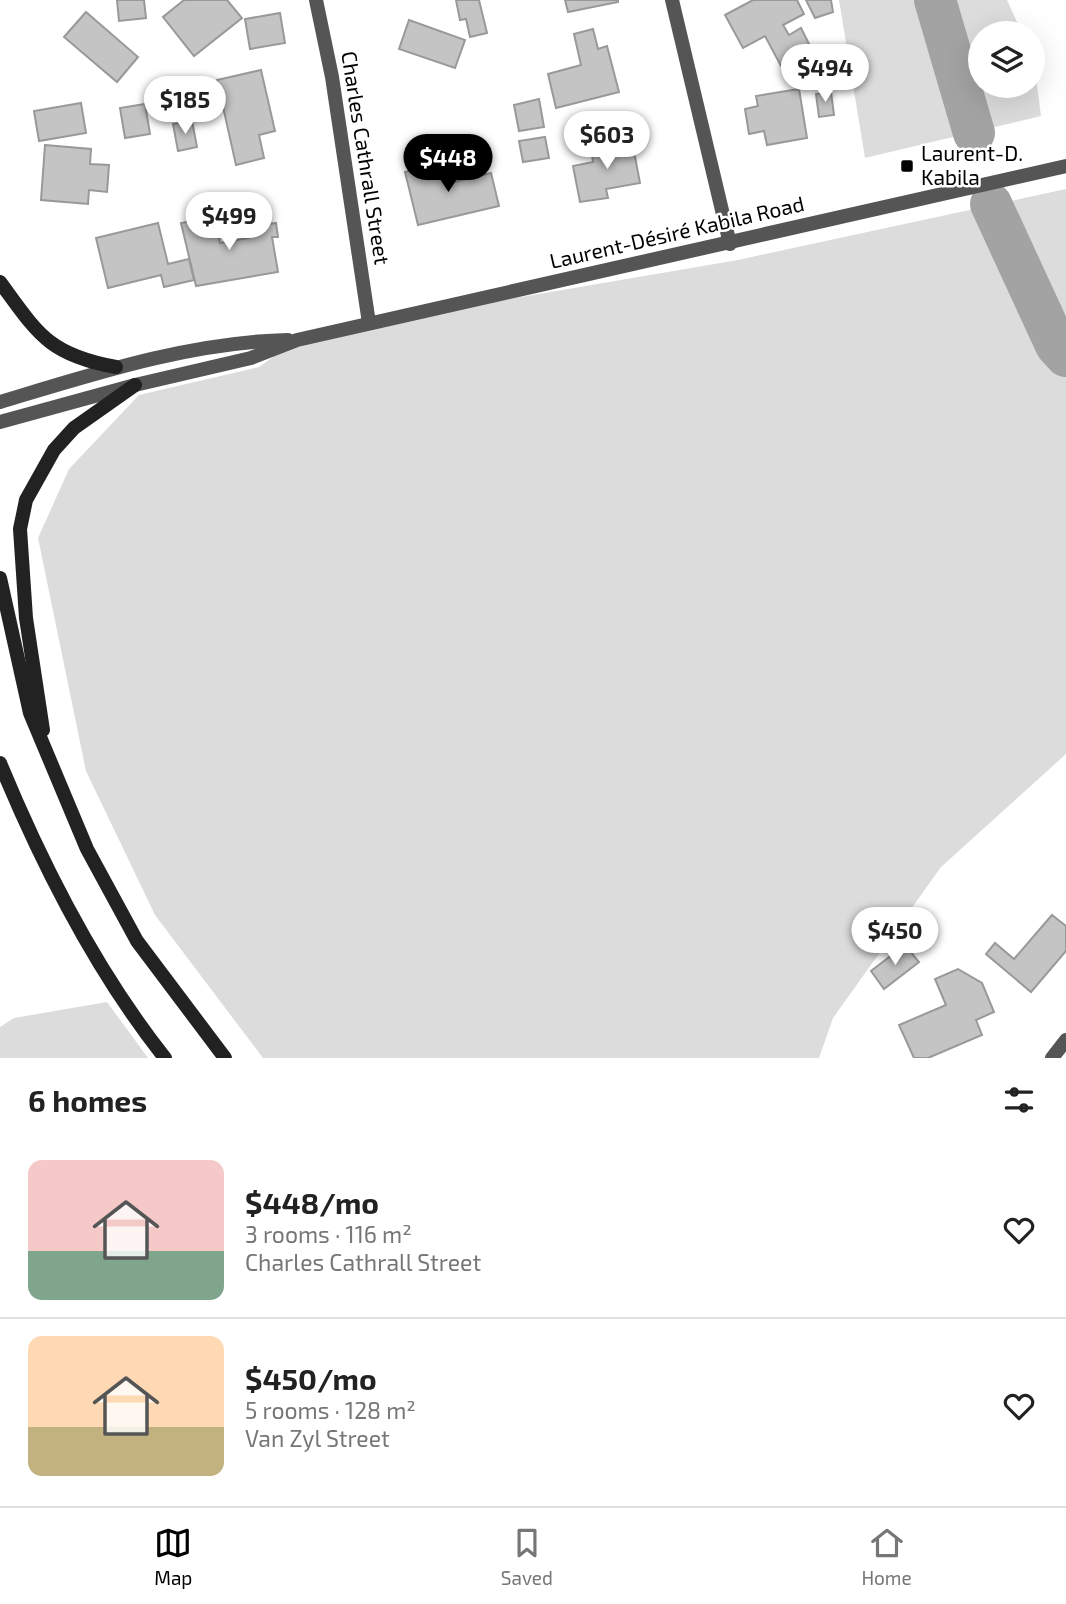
<!DOCTYPE html>
<html lang="en">
<head>
<meta charset="utf-8">
<style>
  body { margin:0; font-family:"Exo 2",sans-serif; background:#f2f2f2; color:#222; height:100vh; display:flex; flex-direction:column; font-size:26px; white-space:nowrap }
  * { box-sizing:border-box; margin:0 }
  p { font-size:23px; color:#767676 }
  .icon { flex:none; width:38px; height:38px; fill:none; stroke:currentColor; stroke-width:2; stroke-linecap:round; stroke-linejoin:round }
  .map { position:relative; height:1058px; overflow:hidden }
  .drawer { display:flex; flex-direction:column; background:#fff; flex:1 }
  .drawer>* { flex:none }
  .controls { position:absolute; left:968px; top:21px; display:grid; gap:14px }
  .controls a { display:grid; place-items:center; width:77px; height:77px; border-radius:50%; background:#fff; box-shadow:0 7px 28px #0002; font-size:35px }
  .price { position:absolute; translate:-50% -60px; padding:0 16px; border-radius:24px; background:#fff; color:#222; font-size:23px; line-height:46px; filter:drop-shadow(0 2px 4px #0008) }
  .price::after { content:''; position:absolute; left:50%; top:42px; width:21px; height:16px; margin-left:-10px; background:inherit; clip-path:polygon(0 0,100% 0,50% 100%) }
  .price.selected { background:#000; color:#fff }
  ul { padding:0; list-style:none }
  li { display:flex; align-items:center; gap:21px; height:175px; padding:0 28px }
  li+li { border-top:2px solid #e0e0e0 }
  li span { display:grid; place-items:center; flex:none; width:196px; height:140px; border-radius:14px; color:#555 }
  li>.icon { margin-inline-start:auto }
  span .icon { width:84px; height:84px; fill:#fffc; stroke-width:1 }
  li b { font-size:30px }
  h2 { display:flex; justify-content:space-between; align-items:center; height:84px; padding:0 28px; font-size:30px }
  .menu { display:flex; justify-content:space-around; align-items:center; height:98px; border-top:2px solid #e0e0e0; background:#fff; font-size:19px; color:#767676 }
  .menu a { display:grid; justify-items:center; gap:4px }
  .menu .selected { color:#000 }
  .map>svg:first-child { display:block }
  .green { fill:#dcdcdc }
  .lines { fill:none; stroke-linecap:round; stroke-linejoin:round }
  .river { stroke:#a3a3a3; stroke-width:42 }
  .building { fill:#c4c4c4; stroke:#999; stroke-width:2 }
  .minor { stroke:#555; stroke-width:14 }
  .tertiary { stroke:#555; stroke-width:14 }
  .secondary { stroke:#222; stroke-width:14 }
  .poi-dot { fill:#000; stroke:#fff; stroke-width:2.5 }
  .labels { text-anchor:middle; stroke-width:5; stroke-linejoin:round; paint-order:stroke }
  .poi-label { font-size:21px; fill:#000; stroke:#fff; text-anchor:start }
  .street-label { font-size:21px; fill:#000; stroke:#fff }
</style>
</head>
<body>
<div class="map">
<svg width="1066" height="1058" viewBox="0 0 1066 1058">
  <rect width="100%" height="100%" fill="#fff"/>
  <g class="green">
    <path d="M839,0H1007L1022,33H980V86H1032L1033,55L1041,116L865,158Z"/>
    <path d="M1066,189V754L941,867L833,1018L819,1058H263L155,915L86,771L38,538L69,469L139,395L259,367L297,340L369,323L738,260Z"/>
    <path d="M107,1002L148,1058H0V1027L14,1018Z"/>
  </g>
  <g class="lines">
    <g class="river">
      <path d="M935,0L974,133"/>
      <path d="M991,204L1056,345L1066,356"/>
    </g>
  </g>
  <g class="building">
    <path d="M117,0H144L146,18L119,21Z"/>
    <path d="M184,0H227L242,18L194,56L163,17Z"/>
    <path d="M456,0H479L487,33L470,37L466,19L460,20Z"/>
    <path d="M565,0H618V2L568,12Z"/>
    <path d="M753,0H797L804,14L783,25L789,35L801,28L812,50L781,66L765,36L743,48L725,15Z"/>
    <path d="M806,0H831L833,12L815,18Z"/>
    <path d="M86,12L138,57L117,82L64,37Z"/>
    <path d="M280,13L285,43L250,49L245,19Z"/>
    <path d="M409,20L465,40L455,68L399,49Z"/>
    <path d="M593,29L598,49L607,46L619,92L556,108L548,74L581,65L574,34Z"/>
    <path d="M261,70L275,131L259,135L264,158L236,165L217,80Z"/>
    <path d="M799,89L807,138L767,145L764,131L749,134L745,109L758,106L756,96Z"/>
    <path d="M831,92L834,115L819,117L816,94Z"/>
    <path d="M539,99L544,127L519,131L514,105Z"/>
    <path d="M81,103L86,133L39,141L34,111Z"/>
    <path d="M145,104L150,134L125,138L120,108Z"/>
    <path d="M192,121L197,147L178,151L173,124Z"/>
    <path d="M629,123L631,137L607,141L605,126Z"/>
    <path d="M545,137L549,158L523,162L519,141Z"/>
    <path d="M632,141L640,183L606,189L608,198L580,202L573,166L593,162L591,148Z"/>
    <path d="M45,145L91,149L90,164L109,165L107,192L89,190L88,204L41,200Z"/>
    <path d="M445,163L450,183L491,173L499,206L418,225L405,172Z"/>
    <path d="M215,217L220,243L249,238L248,227L276,223L278,237H272L278,272L196,286L181,223Z"/>
    <path d="M158,223L168,264L189,259L194,280L164,287L161,275L108,288L96,238Z"/>
    <path d="M1052,915L1066,926V951L1031,992L986,954L995,943L1014,959Z"/>
    <path d="M905,945L919,962L884,989L871,971Z"/>
    <path d="M958,969L982,983L994,1012L976,1020L982,1035L928,1058H914L899,1025L946,1005L935,979Z"/>
  </g>
  <g class="lines">
    <g class="minor">
      <path d="M316,0L332,77L369,323"/>
      <path d="M672,0L730,244"/>
      <path d="M1052,1058L1066,1040"/>
    </g>
    <g class="tertiary">
      <path d="M0,402C93,374 190,342 288,340"/>
      <path d="M0,422L135,385L251,358L297,340L1066,166"/>
    </g>
    <g class="secondary">
      <path d="M0,282C38,334 49,355 116,367"/>
      <path d="M0,578L30,713L87,849L137,941L225,1058"/>
      <path d="M43,730L26,618L20,529L26,500L54,450L74,428L135,385"/>
      <path d="M0,763C43,867 95,970 165,1058"/>
    </g>
  </g>
  <rect class="poi-dot" x="900" y="159" width="14" height="14" rx="3.5"/>
  <g class="labels">
    <g class="poi-label">
      <text x="921" y="161">Laurent-D.<tspan x="921" dy="24">Kabila</tspan></text>
    </g>
    <g class="street-label">
      <text transform="translate(365 158) rotate(81)" y="7">Charles Cathrall Street</text>
      <text transform="translate(677 233) rotate(-13)" y="7">Laurent-Désiré Kabila Road</text>
    </g>
  </g>
</svg>
<div class="controls">
<a><svg class="icon" aria-label="layers" viewBox="0 0 24 24"><path d="M12 4l9 5-9 5-9-5zM3 14l9 5 9-5"/></svg></a>
</div>
<b class="price" style="left:825px;top:104px">$494</b>
<b class="price" style="left:185px;top:136px">$185</b>
<b class="price" style="left:607px;top:171px">$603</b>
<b class="price selected" style="left:448px;top:194px">$448</b>
<b class="price" style="left:229px;top:252px">$499</b>
<b class="price" style="left:895px;top:967px">$450</b>
</div>
<section class="drawer">
<h2>6 homes<svg class="icon" aria-label="filters" viewBox="0 0 24 24"><path d="M4 7h16M4 17h16"/><circle cx="9" cy="7" r="2"/><circle cx="15" cy="17" r="2"/></svg></h2>
<ul>
<li><span style="background:linear-gradient(#f6c9c9 65%,#7fa58c 0)"><svg class="icon" aria-label="home" viewBox="0 0 24 24"><path d="M3 11l9-7 9 7M6 9v11h12V9"/></svg></span><div><b>$448/mo</b><p>3 rooms · 116 m²</p><p>Charles Cathrall Street</p></div><svg class="icon" aria-label="heart" viewBox="0 0 24 24"><path d="M12 20l-8-8c-3-5 5-10 8-4 3-6 11-1 8 4z"/></svg></li>
<li><span style="background:linear-gradient(#ffd9b3 65%,#c2b280 0)"><svg class="icon" aria-label="home" viewBox="0 0 24 24"><path d="M3 11l9-7 9 7M6 9v11h12V9"/></svg></span><div><b>$450/mo</b><p>5 rooms · 128 m²</p><p>Van Zyl Street</p></div><svg class="icon" aria-label="heart" viewBox="0 0 24 24"><path d="M12 20l-8-8c-3-5 5-10 8-4 3-6 11-1 8 4z"/></svg></li>
</ul>
</section>
<nav class="menu">
<a class="selected"><svg class="icon" aria-label="map" viewBox="0 0 24 24"><path d="M3 6l6-2 6 2 6-2v14l-6 2-6-2-6 2zM9 4v14M15 6v14"/></svg>Map</a>
<a><svg class="icon" aria-label="saved" viewBox="0 0 24 24"><path d="M7 4h10v16l-5-4-5 4z"/></svg>Saved</a>
<a><svg class="icon" aria-label="home" viewBox="0 0 24 24"><path d="M3 11l9-7 9 7M6 9v11h12V9"/></svg>Home</a>
</nav>
</body>
</html>
